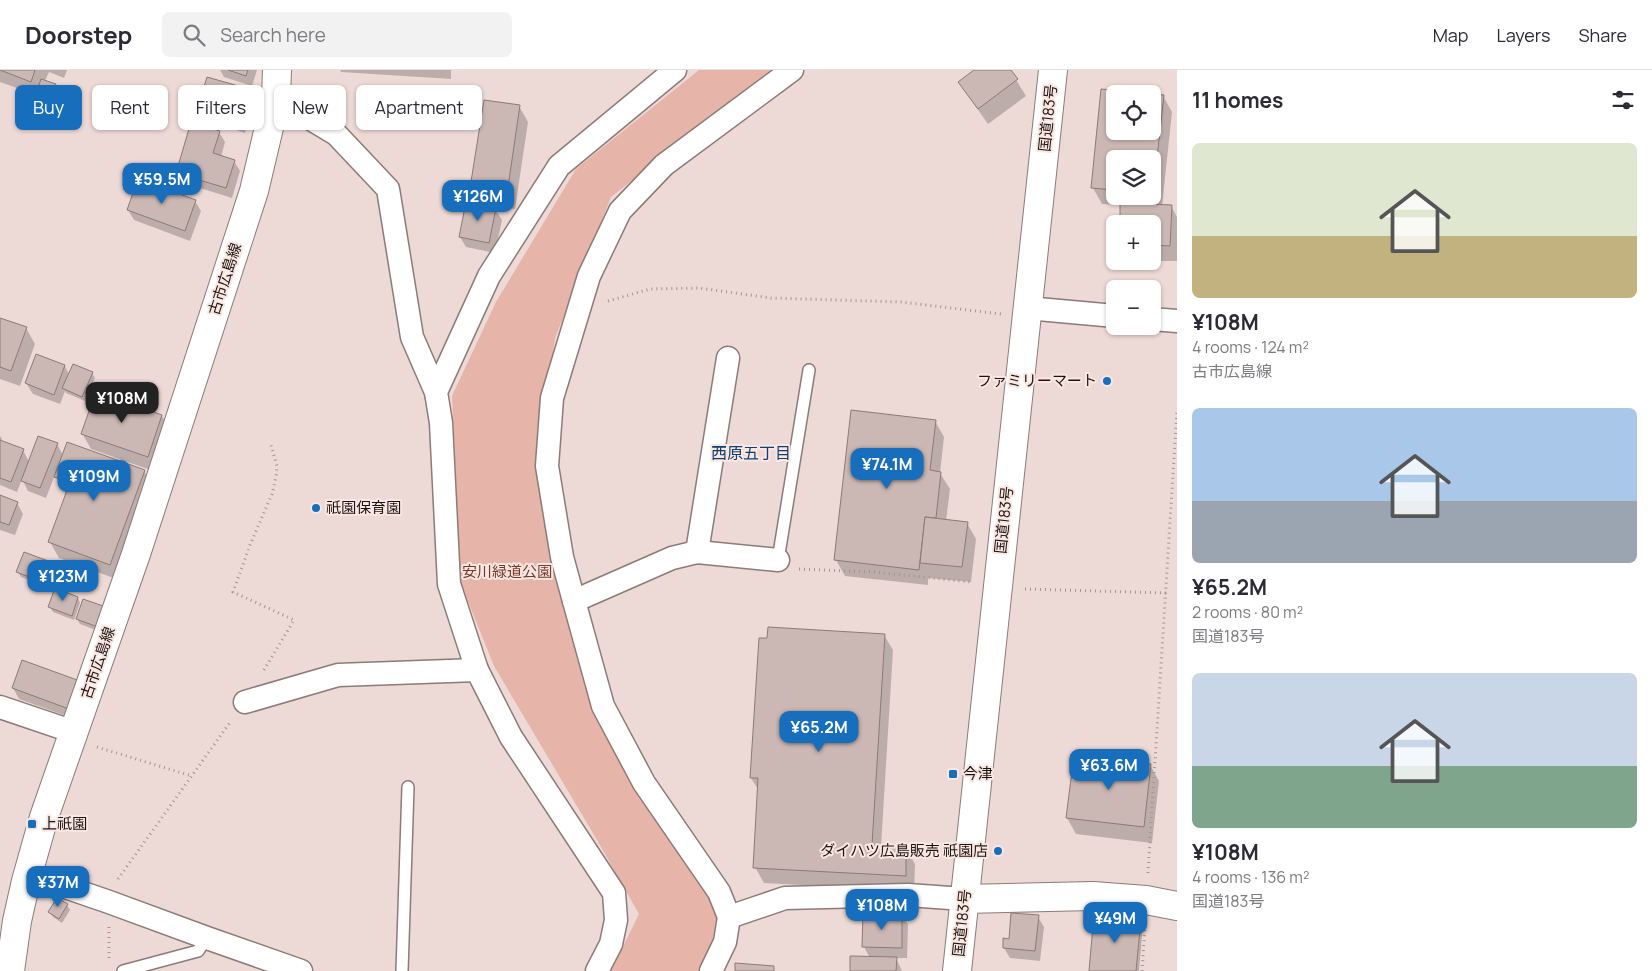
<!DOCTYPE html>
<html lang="en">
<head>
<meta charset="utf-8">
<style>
  body { margin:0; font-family:Manrope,"Noto Sans JP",sans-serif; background:#f2f2f3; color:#2b2b33; height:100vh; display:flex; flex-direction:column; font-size:19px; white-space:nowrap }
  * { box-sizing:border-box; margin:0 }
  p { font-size:16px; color:#7c7c81 }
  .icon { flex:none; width:28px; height:28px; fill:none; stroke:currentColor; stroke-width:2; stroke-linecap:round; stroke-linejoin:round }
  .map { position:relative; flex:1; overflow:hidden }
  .side { display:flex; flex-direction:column; background:#fff; width:475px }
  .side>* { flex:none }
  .hud { position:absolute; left:15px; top:15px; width:475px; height:45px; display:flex; gap:10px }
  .fabs { position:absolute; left:1106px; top:15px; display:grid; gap:10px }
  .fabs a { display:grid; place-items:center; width:55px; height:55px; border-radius:8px; background:#fff; box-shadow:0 1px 4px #0004; font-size:25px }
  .price { position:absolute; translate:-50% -42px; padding:0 11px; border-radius:10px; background:#176ebc; color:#fff; font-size:16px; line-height:32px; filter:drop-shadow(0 1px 2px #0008) }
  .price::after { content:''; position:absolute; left:50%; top:30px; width:15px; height:11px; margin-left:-8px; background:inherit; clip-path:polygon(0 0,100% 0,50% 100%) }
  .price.on { background:#222; color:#fff }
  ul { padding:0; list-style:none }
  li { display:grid; align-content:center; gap:10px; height:265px; padding:0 15px }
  li span { display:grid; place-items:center; height:155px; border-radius:8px; color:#555 }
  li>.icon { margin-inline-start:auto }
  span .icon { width:90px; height:90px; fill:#fffc; stroke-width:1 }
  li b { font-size:21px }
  h2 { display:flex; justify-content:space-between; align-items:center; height:60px; padding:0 15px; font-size:21px }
  .chip { padding:0 18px; border-radius:8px; background:#fff; box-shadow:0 1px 4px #0004; font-size:18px; line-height:45px }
  .chip.on { background:#176ebc; color:#fff }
  header { display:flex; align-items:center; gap:30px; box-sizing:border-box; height:70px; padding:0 25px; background:#fff; border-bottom:1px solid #e1e1e2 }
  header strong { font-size:24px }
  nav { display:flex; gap:28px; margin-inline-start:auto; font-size:18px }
  .search { width:350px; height:45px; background:#f2f2f3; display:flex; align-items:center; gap:12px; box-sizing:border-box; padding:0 18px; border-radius:8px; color:#7c7c81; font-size:19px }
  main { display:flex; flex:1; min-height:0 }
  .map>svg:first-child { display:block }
  .green { fill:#e6b4a8 }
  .shadow { fill:#0003; fill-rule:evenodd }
  .building { fill:#cbb8b4; stroke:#8b7a75; fill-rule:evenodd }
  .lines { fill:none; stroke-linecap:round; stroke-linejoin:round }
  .service-casing { stroke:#8c7b77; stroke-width:14 }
  .minor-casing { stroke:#8c7b77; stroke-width:25 }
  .secondary-casing { stroke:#8c7b77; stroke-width:30 }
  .trunk-casing { stroke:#8c7b77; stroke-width:30 }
  .path { stroke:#a49592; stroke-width:3; stroke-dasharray:1 4; stroke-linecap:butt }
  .service { stroke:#fff; stroke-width:11 }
  .minor { stroke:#fff; stroke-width:22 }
  .secondary { stroke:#fff; stroke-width:28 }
  .trunk { stroke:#fff; stroke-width:28 }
  .poi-dot { fill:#176ebc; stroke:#fae7e2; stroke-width:2 }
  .labels { text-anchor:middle; stroke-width:4; stroke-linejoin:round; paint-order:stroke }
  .street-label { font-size:15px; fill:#1a1412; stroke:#fae7e2 }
  .poi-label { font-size:15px; fill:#1a1412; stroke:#fae7e2; text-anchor:start }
  .park-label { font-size:15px; fill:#77382a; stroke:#fae7e2 }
  .neighbourhood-label { font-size:16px; fill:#0a4172; stroke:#fae7e2 }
</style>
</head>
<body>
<header>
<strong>Doorstep</strong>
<div class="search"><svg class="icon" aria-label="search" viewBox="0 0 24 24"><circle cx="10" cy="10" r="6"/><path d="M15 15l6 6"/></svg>Search here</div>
<nav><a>Map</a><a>Layers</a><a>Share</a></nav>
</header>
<main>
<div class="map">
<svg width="1177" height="901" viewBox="0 0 1177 901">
  <rect width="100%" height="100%" fill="#edd9d5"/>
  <path class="green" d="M699,0H772L611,127L555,268L538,389L578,587L718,837L711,880L699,901H611L639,844L597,770L494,596L461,514L452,326L496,232L576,99Z"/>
  <g class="shadow">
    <path d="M0,0H67L64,8L49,2L45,11L55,15L58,20L51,39L38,34L35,29L37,25L0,12Z"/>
    <path d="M220,0H257L252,16L224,7Z"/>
    <path d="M340,0H451V9L341,2Z"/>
    <path d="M976,0H1010L1026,26L988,54L969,27L960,12Z"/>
    <path d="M248,20L254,31L245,63L205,50L199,40Z"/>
    <path d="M1115,24V61H1152L1163,26L1172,42L1162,136H1171L1177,147V191H1152V154L1122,135L1102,134L1093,118ZM1115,89H1152V126H1115Z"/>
    <path d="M519,36L528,52L515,139L481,134L472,118Z"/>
    <path d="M219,62L225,72L221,87L234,91L240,101L232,128L184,113L178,103Z"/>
    <path d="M195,131L201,141L190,171L134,150L128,140Z"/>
    <path d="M495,139L502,150L495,183L466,177L460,167Z"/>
    <path d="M0,249L26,258L35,274L20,316L0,309Z"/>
    <path d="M65,296L69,305L92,303L95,308L85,331L66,323L65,321L60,334L33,324L26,313Z"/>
    <path d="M162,346L171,362L156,402L91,379L82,363Z"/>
    <path d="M935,351L944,367L940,403L950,419L946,451L967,453L976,469L971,512L928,508V515L845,506L836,490Z"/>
    <path d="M0,366L2,369L0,372L23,380L29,392L57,374L63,385L144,401L153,417L119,510L59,488L50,472L67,423L65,422L55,405L46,428L28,421L22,409L17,422L0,415Z"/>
    <path d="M0,427L17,433L23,444L15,465L0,460Z"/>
    <path d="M50,493L53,498L46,516L21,507L18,502Z"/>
    <path d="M78,528L80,533L74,550L53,542L50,537Z"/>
    <path d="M84,530L101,562L80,554L77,549Z"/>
    <path d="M884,565L893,580L881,777L906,779L915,794L914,821L764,813L755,797L759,721L751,708Z"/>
    <path d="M79,612L75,649L19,629L13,618Z"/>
    <path d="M1150,695L1159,711L1152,773L1076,764L1067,748Z"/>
    <path d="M67,835L70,840L62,853L53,847L50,842Z"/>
    <path d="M902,845L908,855L907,888H896L902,901H851L870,888L864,877Z"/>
    <path d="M1038,847L1044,857L1040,891L1010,888L1004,878Z"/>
    <path d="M1141,850L1143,855L1139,901H1090Z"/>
  </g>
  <g class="building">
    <path d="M0,0H35L31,12Z"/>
    <path d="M228,0H248L246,6Z"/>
    <path d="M974,0H1011L1018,9L978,39L958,12Z"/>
    <path d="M207,7L249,19L239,53L197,40Z"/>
    <path d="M41,9L56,14L48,34L34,29Z"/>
    <path d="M1101,19L1164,25L1153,124L1152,89H1115V120L1091,118ZM1115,24H1152V61H1115Z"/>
    <path d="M484,30L520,35L507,124L470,118Z"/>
    <path d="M191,52L220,61L213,83L235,90L226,118L176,103Z"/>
    <path d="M138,109L196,130L185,161L127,140Z"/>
    <path d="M466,132L496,138L489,173L459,167Z"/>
    <path d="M1120,133L1172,135L1170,176L1152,175V154H1120Z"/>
    <path d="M0,248L27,257L11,301L0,297Z"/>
    <path d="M36,284L65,295L54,325L25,313Z"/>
    <path d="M73,294L93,302L82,327L62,318Z"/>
    <path d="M96,321L162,345L148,387L81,364Z"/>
    <path d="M851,340L936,350L930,400L941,402L936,448L925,447L919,500L834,490Z"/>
    <path d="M38,366L58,373L40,418L21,411Z"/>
    <path d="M0,370L24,379L11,412L0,408Z"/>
    <path d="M67,372L145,400L110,495L48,472L70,412L54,407Z"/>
    <path d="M0,425L18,432L9,455L0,452Z"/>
    <path d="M925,447L968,452L962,497L920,493Z"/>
    <path d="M24,482L51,492L43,512L16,502Z"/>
    <path d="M55,518L78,527L72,546L48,537Z"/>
    <path d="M83,529L106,537L98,557L76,549Z"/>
    <path d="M768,557L885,564L872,775L906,778V806L753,798L758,708H750L759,568H767Z"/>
    <path d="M22,590L80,611L69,639L12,618Z"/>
    <path d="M1074,685L1151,694L1144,757L1066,748Z"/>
    <path d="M57,828L68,834L59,849L48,842Z"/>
    <path d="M863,843L902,844V878L862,877Z"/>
    <path d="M1011,843L1039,845L1035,881L1003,878V868L1009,869Z"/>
    <path d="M1094,844L1141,849L1136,901H1089Z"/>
    <path d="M850,886L897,887L896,901H850Z"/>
    <path d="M735,893L774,896V901H735Z"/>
  </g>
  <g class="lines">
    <defs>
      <g id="service">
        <path d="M778,490L809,300"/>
        <path d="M123,901L198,881L207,868"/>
        <path d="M402,901L408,717"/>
      </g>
      <g id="minor">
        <path d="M276,28L336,64L388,119L412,267L436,322"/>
        <path d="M1027,238L1115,246"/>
        <path d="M1152,249L1177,251"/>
        <path d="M697,482L778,490"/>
        <path d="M574,531L672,488L697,482L728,288"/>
        <path d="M245,632L338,605L477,600"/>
        <path d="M0,637L74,662"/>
        <path d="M26,811H48L109,832L207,868L301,901"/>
        <path d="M729,847L785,828L908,825L964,829"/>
        <path d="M597,901L611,874L616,850L614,823L511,667L477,600L449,514L441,353L436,322L489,206L559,96L675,0"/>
        <path d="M711,901L725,872L729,847L719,822L644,713L603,636L574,531L562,487L547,396L552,328L589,206L620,141L664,95L792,0"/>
      </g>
      <g id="secondary">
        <path d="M964,829L1093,826L1146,830L1177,836"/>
        <path d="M10,901L17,851L26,811L44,747L136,484L254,121L276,28L277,0"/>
      </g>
      <path id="trunk" d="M957,901L1053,0"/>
    </defs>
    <use href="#service" class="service-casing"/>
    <use href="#minor" class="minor-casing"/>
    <use href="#secondary" class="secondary-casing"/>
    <use href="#trunk" class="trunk-casing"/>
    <g class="path">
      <path d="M608,231L650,219L699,218L771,228L901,232L1001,244"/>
      <path d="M799,499L874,502L971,512"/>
      <path d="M1025,519L1166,523"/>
      <path d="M264,600L294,550L233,522L250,475L272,424L276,407L277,396L271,375"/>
      <path d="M97,677L192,706"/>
      <path d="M1148,803L1177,340"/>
      <path d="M118,809L231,651"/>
      <path d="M109,857V888"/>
      <path d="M1142,901L1145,857"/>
    </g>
    <use href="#service" class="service"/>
    <use href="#minor" class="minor"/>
    <use href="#secondary" class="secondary"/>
    <use href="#trunk" class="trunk"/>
  </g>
  <g class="poi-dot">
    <circle cx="1107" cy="311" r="5"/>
    <circle cx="316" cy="438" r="5"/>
    <rect x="948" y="699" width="10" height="10" rx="2.5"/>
    <rect x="27" y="749" width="10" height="10" rx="2.5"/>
    <circle cx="998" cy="781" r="5"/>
  </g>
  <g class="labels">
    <g class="street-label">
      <text transform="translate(1048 48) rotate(-84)" y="5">国道183号</text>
      <text transform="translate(225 209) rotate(-72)" y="5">古市広島線</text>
      <text transform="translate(1004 450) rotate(-84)" y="5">国道183号</text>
      <text transform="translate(98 593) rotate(-71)" y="5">古市広島線</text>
      <text transform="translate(962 853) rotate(-84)" y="5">国道183号</text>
    </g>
    <g class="poi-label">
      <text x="1097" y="316" text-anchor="end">ファミリーマート</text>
      <text x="326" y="443">祇園保育園</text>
      <text x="963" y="709">今津</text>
      <text x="42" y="759">上祇園</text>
      <text x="988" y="786" text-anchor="end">ダイハツ広島販売 祇園店</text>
    </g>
    <g class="park-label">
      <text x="507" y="507">安川緑道公園</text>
    </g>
    <g class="neighbourhood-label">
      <text x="751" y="389">西原五丁目</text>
    </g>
  </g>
</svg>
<div class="fabs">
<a><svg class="icon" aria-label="locate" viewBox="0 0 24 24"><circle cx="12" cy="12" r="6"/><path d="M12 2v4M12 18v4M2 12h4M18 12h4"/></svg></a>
<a><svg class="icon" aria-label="layers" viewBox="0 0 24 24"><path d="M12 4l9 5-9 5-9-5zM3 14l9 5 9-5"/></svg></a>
<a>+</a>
<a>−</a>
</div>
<b class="price" style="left:162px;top:135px">¥59.5M</b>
<b class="price" style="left:478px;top:152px">¥126M</b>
<b class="price on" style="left:122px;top:354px">¥108M</b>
<b class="price" style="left:887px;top:420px">¥74.1M</b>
<b class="price" style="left:94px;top:432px">¥109M</b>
<b class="price" style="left:63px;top:532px">¥123M</b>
<b class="price" style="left:819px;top:683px">¥65.2M</b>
<b class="price" style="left:1109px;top:721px">¥63.6M</b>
<b class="price" style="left:58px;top:838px">¥37M</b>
<b class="price" style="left:882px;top:861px">¥108M</b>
<b class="price" style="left:1115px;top:874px">¥49M</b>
<div class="hud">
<a class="chip on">Buy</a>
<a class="chip">Rent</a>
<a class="chip">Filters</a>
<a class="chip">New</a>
<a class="chip">Apartment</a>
</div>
</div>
<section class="side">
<h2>11 homes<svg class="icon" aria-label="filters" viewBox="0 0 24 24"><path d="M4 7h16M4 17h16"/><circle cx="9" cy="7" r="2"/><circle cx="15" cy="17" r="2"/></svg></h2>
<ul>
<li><span style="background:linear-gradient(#dfe7d0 60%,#c2b280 0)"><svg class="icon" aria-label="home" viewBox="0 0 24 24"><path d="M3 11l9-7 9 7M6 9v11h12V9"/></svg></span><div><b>¥108M</b><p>4 rooms · 124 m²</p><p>古市広島線</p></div></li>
<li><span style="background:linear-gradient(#a9c7e8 60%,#9aa5b1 0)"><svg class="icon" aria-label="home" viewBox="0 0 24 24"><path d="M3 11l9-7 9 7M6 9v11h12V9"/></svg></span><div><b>¥65.2M</b><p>2 rooms · 80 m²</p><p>国道183号</p></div></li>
<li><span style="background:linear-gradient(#c9d6e8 60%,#7fa58c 0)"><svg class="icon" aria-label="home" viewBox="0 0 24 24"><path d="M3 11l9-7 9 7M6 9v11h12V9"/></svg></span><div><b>¥108M</b><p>4 rooms · 136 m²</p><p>国道183号</p></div></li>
</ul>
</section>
</main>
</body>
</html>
